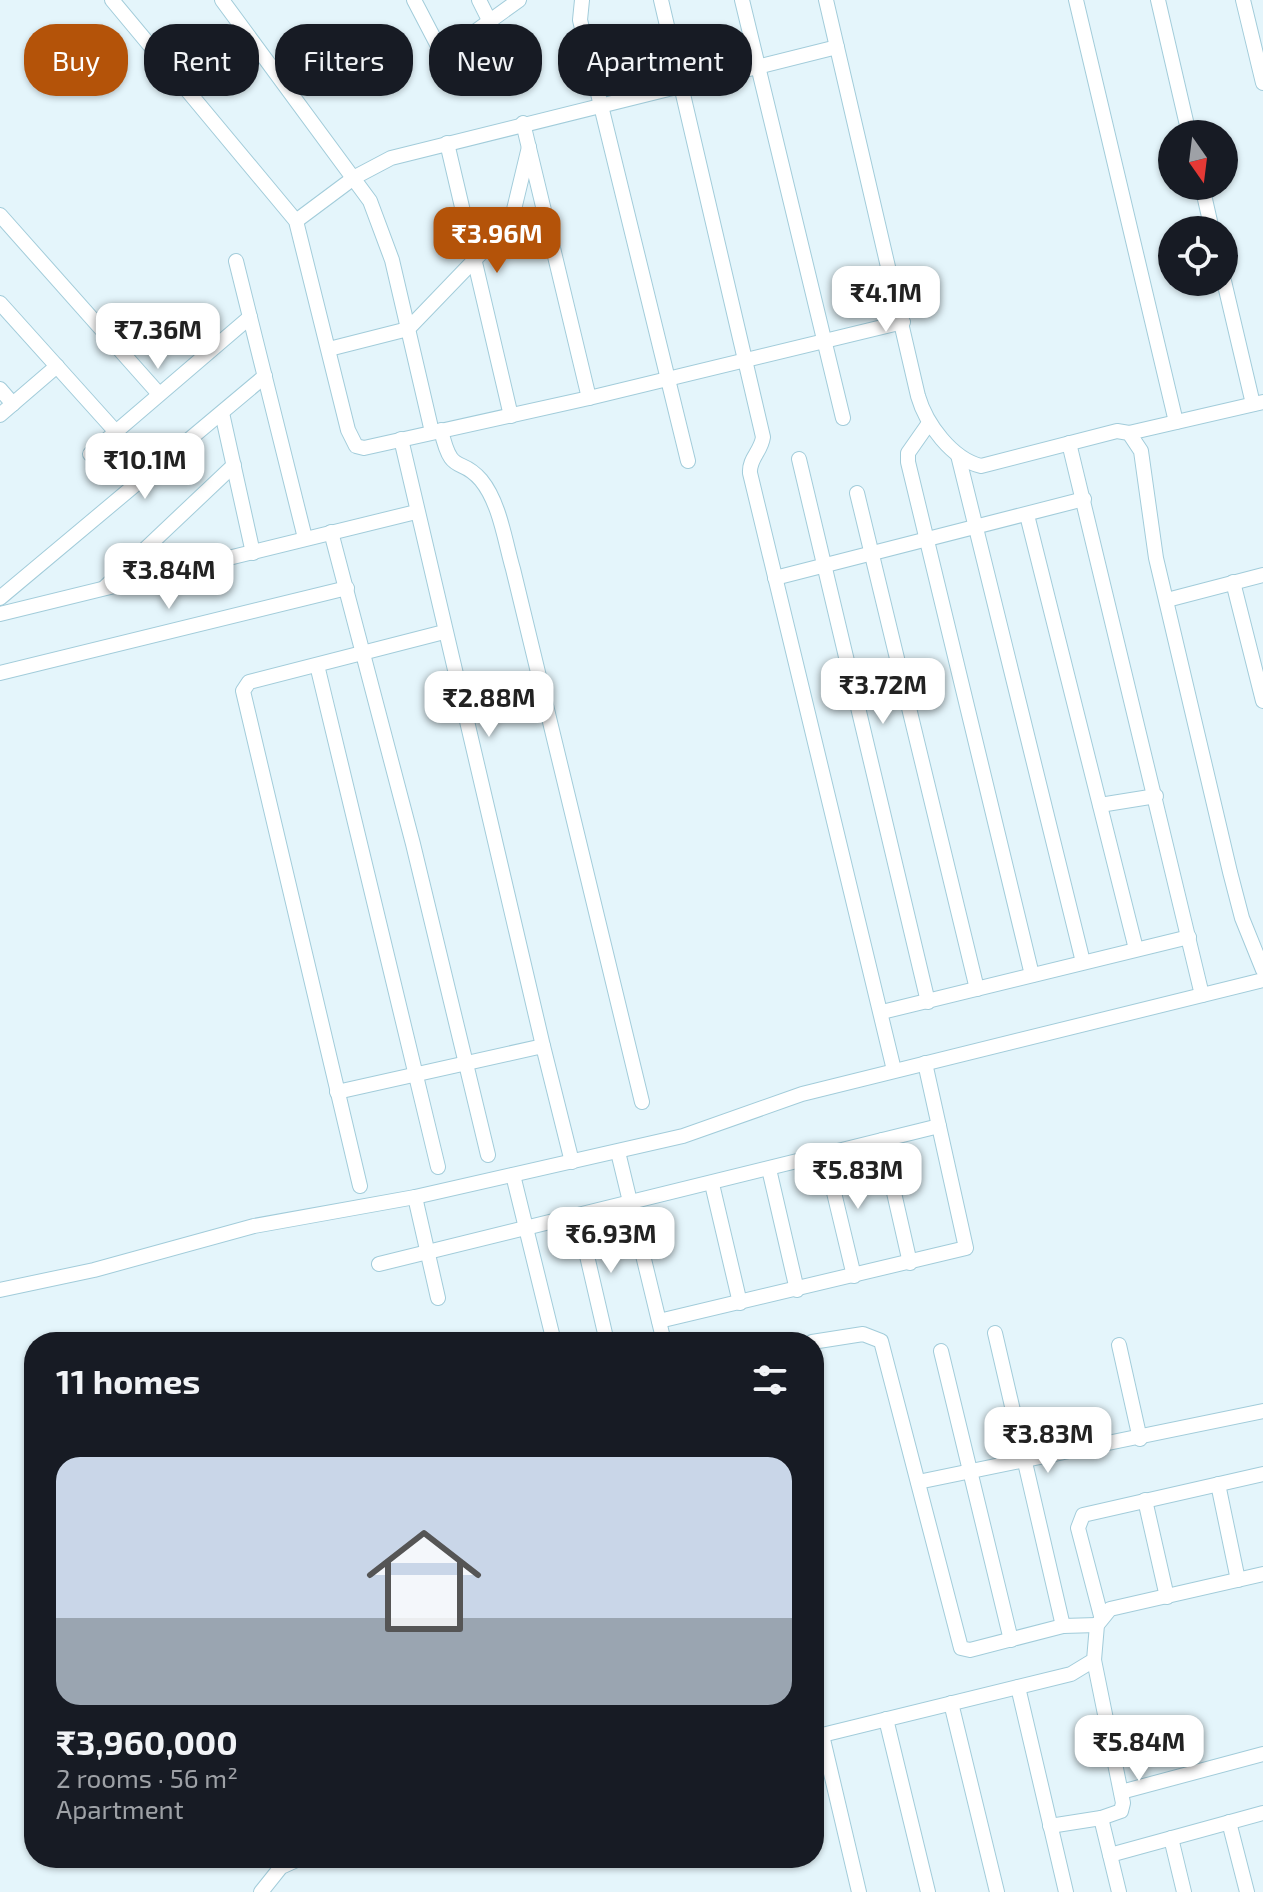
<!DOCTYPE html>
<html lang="en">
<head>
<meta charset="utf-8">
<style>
  body { margin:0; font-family:"Exo 2",sans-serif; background:#20242c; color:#f1f3f6; height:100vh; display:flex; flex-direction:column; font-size:30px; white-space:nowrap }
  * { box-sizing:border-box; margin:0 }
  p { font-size:26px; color:#9ea1a6 }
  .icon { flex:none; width:44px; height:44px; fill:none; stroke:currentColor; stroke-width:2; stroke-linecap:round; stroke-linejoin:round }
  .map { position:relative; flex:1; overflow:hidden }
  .sheet { position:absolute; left:24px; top:1332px; width:800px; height:536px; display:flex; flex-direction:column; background:#171b24; border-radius:32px; box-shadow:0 2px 6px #0004 }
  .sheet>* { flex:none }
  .banner { position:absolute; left:24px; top:24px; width:800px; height:72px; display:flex; gap:16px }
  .needle { width:52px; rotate:166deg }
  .fabs { position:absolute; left:1158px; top:120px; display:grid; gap:16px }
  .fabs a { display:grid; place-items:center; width:80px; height:80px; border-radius:50%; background:#171b24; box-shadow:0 2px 6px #0004; font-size:40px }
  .price { position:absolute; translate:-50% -68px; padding:0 18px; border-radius:16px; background:#fff; color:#222; font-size:26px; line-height:52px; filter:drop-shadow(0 2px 4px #0008) }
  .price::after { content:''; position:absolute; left:50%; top:48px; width:24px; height:18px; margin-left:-12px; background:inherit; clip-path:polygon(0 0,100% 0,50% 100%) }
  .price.active { background:#b45309; color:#fff }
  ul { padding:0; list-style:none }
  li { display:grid; align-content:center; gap:16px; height:424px; padding:0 32px }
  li+li { border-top:2px solid #363941 }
  li span { display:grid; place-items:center; height:248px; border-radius:24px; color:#555 }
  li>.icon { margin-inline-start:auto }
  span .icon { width:144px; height:144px; fill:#fffc; stroke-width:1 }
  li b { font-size:34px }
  h2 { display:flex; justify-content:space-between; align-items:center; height:96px; padding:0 32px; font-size:34px }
  .chip { padding:0 28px; border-radius:32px; background:#171b24; box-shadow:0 2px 6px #0004; font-size:28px; line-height:72px }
  .chip.active { background:#b45309; color:#fff }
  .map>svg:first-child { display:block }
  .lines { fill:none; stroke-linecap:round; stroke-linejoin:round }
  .street-casing { stroke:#a2ccda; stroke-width:16 }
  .street { stroke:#fff; stroke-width:14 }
</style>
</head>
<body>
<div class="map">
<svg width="1263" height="1892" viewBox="0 0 1263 1892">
  <rect width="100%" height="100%" fill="#e4f5fb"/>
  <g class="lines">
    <defs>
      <g id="street">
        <path d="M112,0L296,221L348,430L356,446L364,448L589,398L903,322"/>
        <path d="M222,0L370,201L392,260L432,432"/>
        <path d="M414,0L438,46L447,52L519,0"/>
        <path d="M479,0L490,22"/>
        <path d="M582,0L580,20L688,461"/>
        <path d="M661,0L763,437C761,452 749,458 750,473L894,1070"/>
        <path d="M742,0L843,418"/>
        <path d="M826,0L918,396C926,424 952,459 981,466L1117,431L1129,433L1141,451L1156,558L1230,872L1242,918L1263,970"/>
        <path d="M1076,0L1176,422"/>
        <path d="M1158,0L1189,134"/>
        <path d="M1243,0L1263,83"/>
        <path d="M523,123L589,398"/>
        <path d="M447,143L511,416"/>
        <path d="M1202,186L1212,230"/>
        <path d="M0,215L159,394"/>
        <path d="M296,221L355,177L391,158L837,47"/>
        <path d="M236,261L305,538"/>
        <path d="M1224,281L1253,404"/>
        <path d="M0,303L116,432"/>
        <path d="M329,349L408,329L511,222L529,147"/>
        <path d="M0,389L13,404"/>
        <path d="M222,413L253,553"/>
        <path d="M0,415L57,366"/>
        <path d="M929,423L908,453V462L1032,975"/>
        <path d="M441,430C452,478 460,455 481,480C500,503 505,542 513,569L642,1102"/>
        <path d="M1129,433L1263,402"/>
        <path d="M401,439L543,1046"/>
        <path d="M1069,443L1202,995"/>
        <path d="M90,454L250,317"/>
        <path d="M958,455L1083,962"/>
        <path d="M799,459L928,1002"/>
        <path d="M857,493L977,989"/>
        <path d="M1027,515L1136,949"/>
        <path d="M331,532L413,844L488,1155"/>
        <path d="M775,578L1084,499"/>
        <path d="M1233,582L1263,701"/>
        <path d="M105,587L234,465"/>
        <path d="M0,598L265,376"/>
        <path d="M1167,600L1263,575"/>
        <path d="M0,614L416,512"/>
        <path d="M317,665L438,1167"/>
        <path d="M0,673L347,588"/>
        <path d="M1100,805L1156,796"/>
        <path d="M882,1012L1189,937"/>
        <path d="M337,1092L543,1046L572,1162"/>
        <path d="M882,1140L910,1263"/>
        <path d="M618,1152L664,1342"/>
        <path d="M825,1155L854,1276"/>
        <path d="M769,1169L797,1290"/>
        <path d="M513,1175L554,1342"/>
        <path d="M712,1184L740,1303"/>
        <path d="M360,1186L243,691L249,682L444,632"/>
        <path d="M415,1197L438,1298"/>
        <path d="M578,1217L607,1342"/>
        <path d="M379,1264L939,1126"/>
        <path d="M0,1290L94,1270L254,1226L415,1197L683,1136L802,1094L1263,980"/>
        <path d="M659,1321L966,1248L925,1063"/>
        <path d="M995,1333L1063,1626"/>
        <path d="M812,1342L863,1334L881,1341L961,1648L970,1650L1063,1626L1097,1625"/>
        <path d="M1119,1345L1140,1439"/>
        <path d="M941,1351L1011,1640"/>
        <path d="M918,1482L1263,1411"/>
        <path d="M1218,1484L1238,1580"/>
        <path d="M1145,1500L1167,1597"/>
        <path d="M1101,1616L1078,1528L1083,1515L1263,1474"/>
        <path d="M1018,1687L1066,1892"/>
        <path d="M951,1703L997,1892"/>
        <path d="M886,1719L928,1892"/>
        <path d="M822,1735L859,1892"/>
        <path d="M814,1737L1071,1674L1094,1660L1097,1625L1110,1609L1263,1574"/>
        <path d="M1121,1792L1263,1754"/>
        <path d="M1101,1818L1119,1892"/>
        <path d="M1229,1822L1247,1892"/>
        <path d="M1050,1826L1101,1818L1121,1811L1123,1803L1094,1660"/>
        <path d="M1171,1838L1184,1892"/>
        <path d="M1110,1855L1263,1813"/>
        <path d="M261,1892L281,1867L301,1858"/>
      </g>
    </defs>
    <use href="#street" class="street-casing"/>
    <use href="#street" class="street"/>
  </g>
</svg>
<div class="fabs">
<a><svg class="needle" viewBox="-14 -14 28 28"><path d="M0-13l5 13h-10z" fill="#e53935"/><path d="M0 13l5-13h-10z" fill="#9ea1a6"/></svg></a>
<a><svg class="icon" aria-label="locate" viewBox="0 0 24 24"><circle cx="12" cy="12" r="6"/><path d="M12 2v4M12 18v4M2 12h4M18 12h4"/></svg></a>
</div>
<b class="price active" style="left:497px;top:275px">₹3.96M</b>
<b class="price" style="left:886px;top:334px">₹4.1M</b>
<b class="price" style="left:158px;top:371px">₹7.36M</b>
<b class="price" style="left:145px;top:501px">₹10.1M</b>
<b class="price" style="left:169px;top:611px">₹3.84M</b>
<b class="price" style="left:883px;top:726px">₹3.72M</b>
<b class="price" style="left:489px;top:739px">₹2.88M</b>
<b class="price" style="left:858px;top:1211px">₹5.83M</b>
<b class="price" style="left:611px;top:1275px">₹6.93M</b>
<b class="price" style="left:1048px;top:1475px">₹3.83M</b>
<b class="price" style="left:1139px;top:1783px">₹5.84M</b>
<div class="banner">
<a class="chip active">Buy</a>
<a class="chip">Rent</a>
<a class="chip">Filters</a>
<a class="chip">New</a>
<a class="chip">Apartment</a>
</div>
<section class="sheet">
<h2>11 homes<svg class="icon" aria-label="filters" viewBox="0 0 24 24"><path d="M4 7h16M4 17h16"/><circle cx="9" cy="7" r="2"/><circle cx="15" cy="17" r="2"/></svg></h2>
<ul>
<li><span style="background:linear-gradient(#c9d6e8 65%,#9aa5b1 0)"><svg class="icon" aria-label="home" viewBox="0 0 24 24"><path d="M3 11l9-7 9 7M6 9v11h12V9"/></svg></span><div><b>₹3,960,000</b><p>2 rooms · 56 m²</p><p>Apartment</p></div></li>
</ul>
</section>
</div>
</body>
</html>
